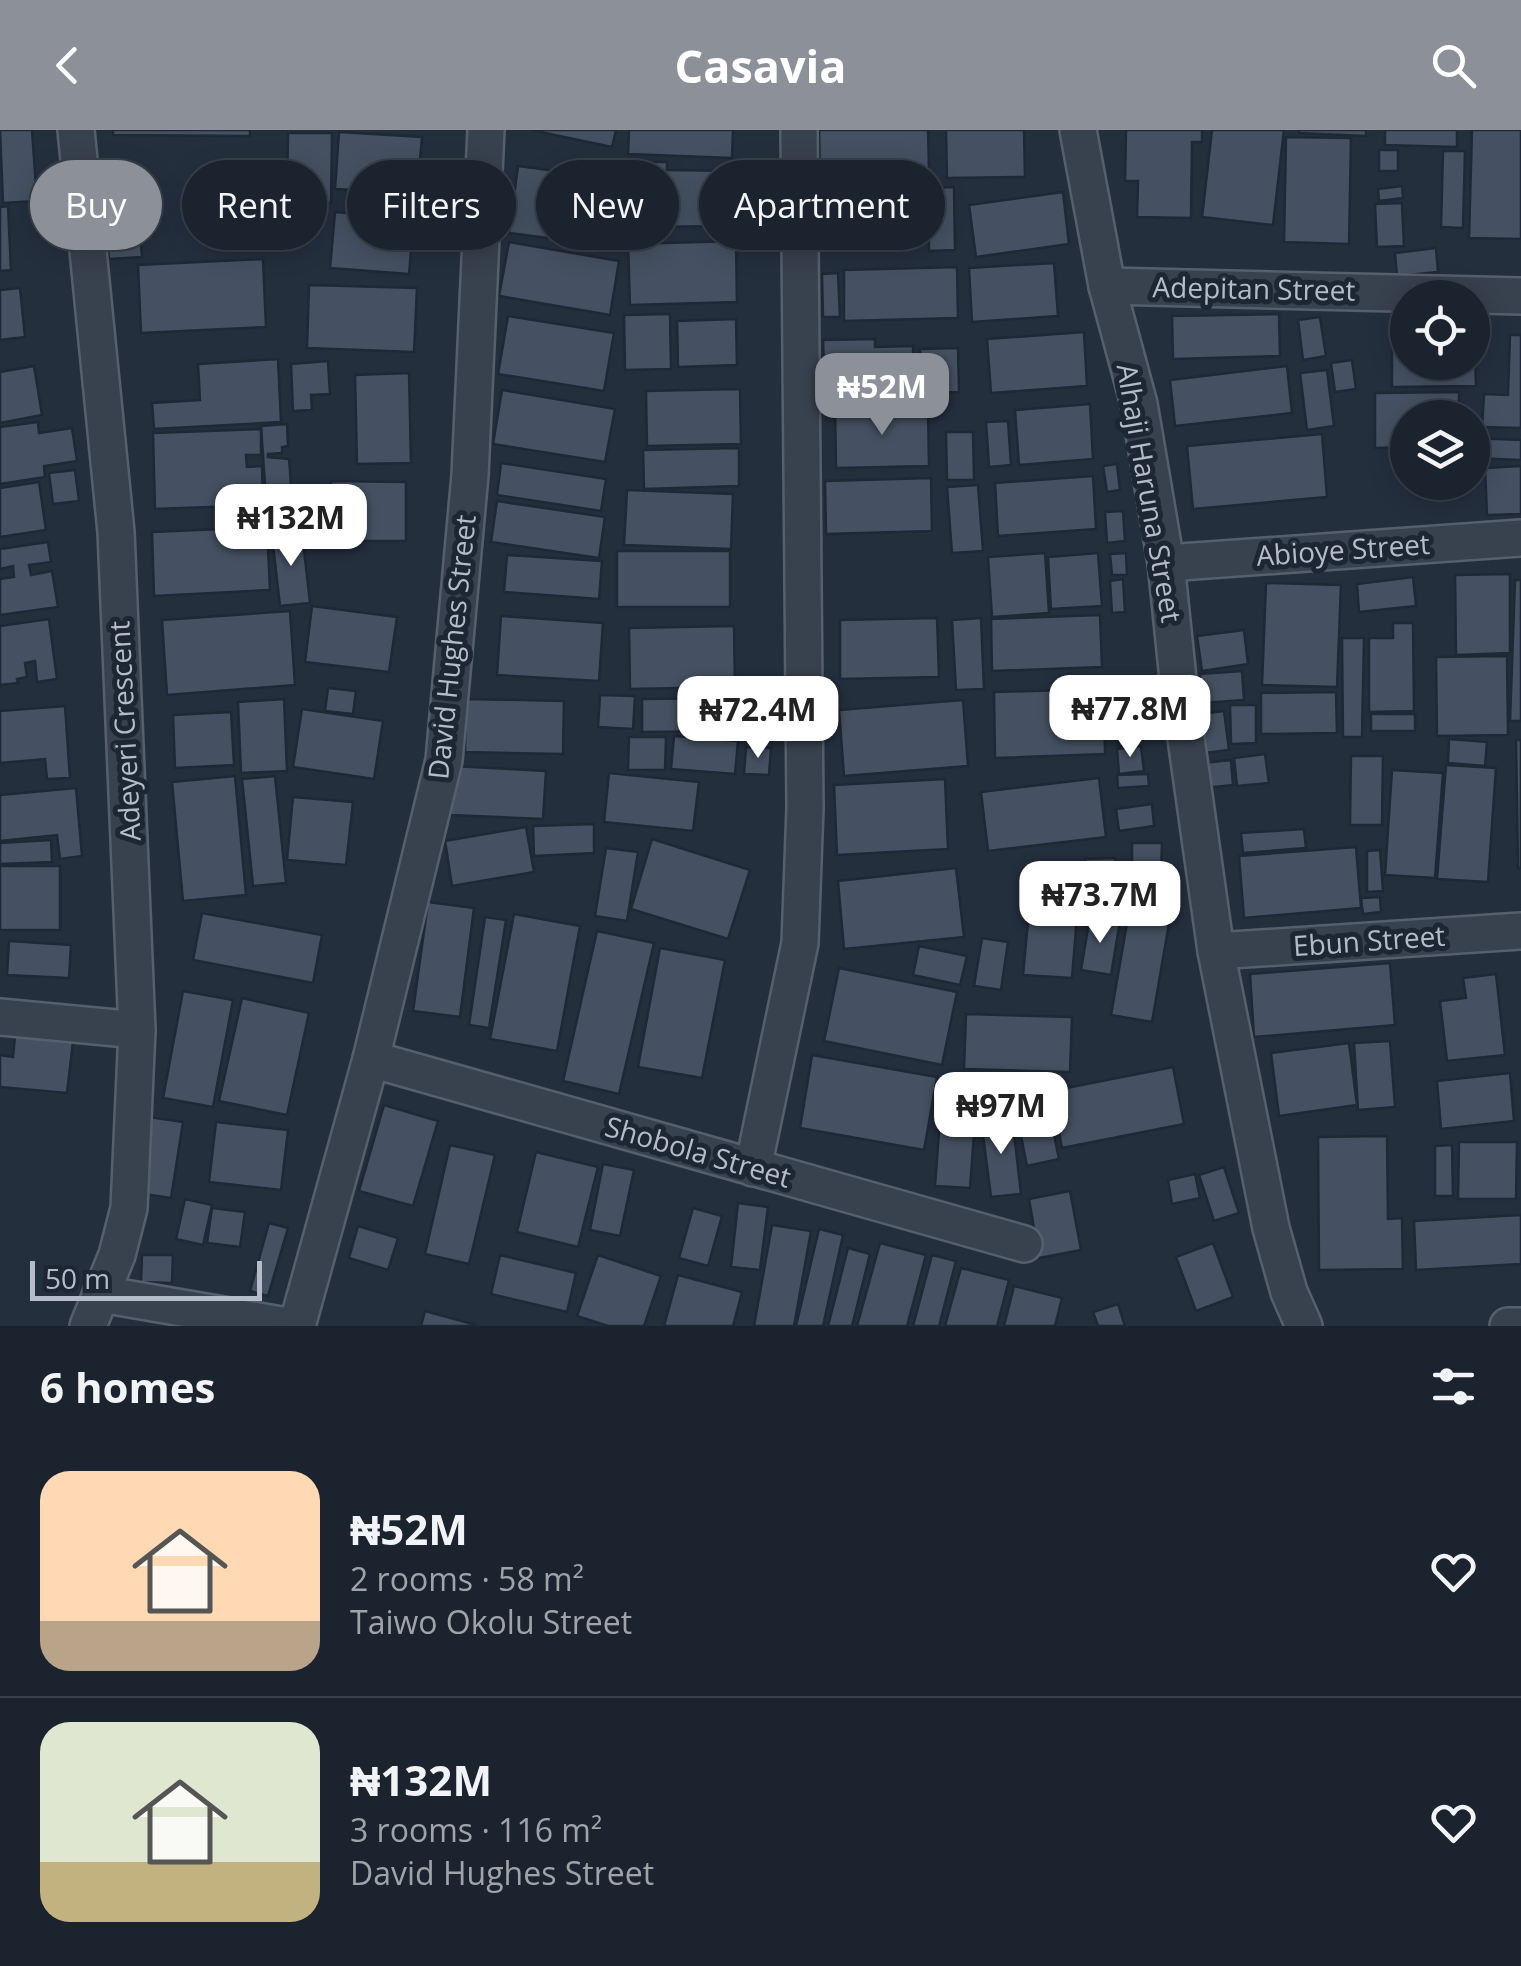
<!DOCTYPE html>
<html lang="en">
<head>
<meta charset="utf-8">
<style>
  body { margin:0; font-family:"Open Sans",sans-serif; background:#242b36; color:#f1f3f6; height:100vh; display:flex; flex-direction:column; font-size:38px; white-space:nowrap }
  * { box-sizing:border-box; margin:0 }
  p { font-size:32px; color:#a0a4aa }
  .icon { flex:none; width:55px; height:55px; fill:none; stroke:currentColor; stroke-width:2; stroke-linecap:round; stroke-linejoin:round }
  .map { position:relative; height:1196px; overflow:hidden }
  .details { display:flex; flex-direction:column; background:#1b232e; flex:1 }
  .details>* { flex:none }
  .banner { position:absolute; left:30px; top:30px; width:1000px; height:90px; display:flex; gap:20px }
  .tools { position:absolute; left:1390px; top:150px; display:grid; gap:20px }
  .tools a { display:grid; place-items:center; width:100px; height:100px; border-radius:50%; background:#1b232e; box-shadow:0 5px 25px #0003,0 0 0 2px #39404a; font-size:50px }
  .scale { position:absolute; left:30px; bottom:25px; width:232px; box-sizing:border-box; padding-left:10px; border:5px solid #b4bcc9; border-top:0; font-size:28px; line-height:35px; white-space:nowrap; color:#b4bcc9; -webkit-text-stroke:8px #1d2633; paint-order:stroke }
  .price { position:absolute; translate:-50% -85px; padding:0 22px; border-radius:20px; background:#fff; color:#222; font-size:32px; line-height:65px; filter:drop-shadow(0 2px 5px #0008) }
  .price::after { content:''; position:absolute; left:50%; top:60px; width:30px; height:22px; margin-left:-15px; background:inherit; clip-path:polygon(0 0,100% 0,50% 100%) }
  .price.on { background:#8c9099; color:#fff }
  ul { padding:0; list-style:none }
  li { display:flex; align-items:center; gap:30px; height:250px; padding:0 40px }
  li+li { border-top:2px solid #39404a }
  li span { display:grid; place-items:center; flex:none; width:280px; height:200px; border-radius:30px; color:#555 }
  li>.icon { margin-inline-start:auto }
  span .icon { width:120px; height:120px; fill:#fffc; stroke-width:1 }
  li b { font-size:42px }
  h2 { display:flex; justify-content:space-between; align-items:center; height:120px; padding:0 40px; font-size:42px }
  .pill { padding:0 35px; border-radius:45px; background:#1b232e; box-shadow:0 5px 25px #0003,0 0 0 2px #39404a; font-size:35px; line-height:90px }
  .pill.on { background:#8c9099; color:#fff }
  header { display:flex; justify-content:space-between; align-items:center; height:130px; padding:0 40px; background:#8c9099; color:#fff; font-size:45px; font-weight:700 }
  .map>svg:first-child { display:block }
  .building { fill:#455162; stroke:#1f2835; stroke-width:2.5 }
  .lines { fill:none; stroke-linecap:round; stroke-linejoin:round }
  .minor-casing { stroke:#565f6c; stroke-width:40 }
  .minor { stroke:#38414e; stroke-width:35 }
  .labels { text-anchor:middle; stroke-width:10; stroke-linejoin:round; paint-order:stroke }
  .street-label { font-size:28px; fill:#b4bcc9; stroke:#1d2633 }
</style>
</head>
<body>
<header><svg class="icon" aria-label="back" viewBox="0 0 24 24"><path d="M15 5l-7 7 7 7"/></svg>Casavia<svg class="icon" aria-label="search" viewBox="0 0 24 24"><circle cx="10" cy="10" r="6"/><path d="M15 15l6 6"/></svg></header>
<div class="map">
<svg width="1521" height="1196" viewBox="0 0 1521 1196">
  <rect width="100%" height="100%" fill="#242f3e"/>
  <g class="building">
    <path d="M0,0H32L37,71L3,73Z"/>
    <path d="M113,0H250V6L113,5Z"/>
    <path d="M531,0H616L612,17Z"/>
    <path d="M629,0H733L732,28L628,24Z"/>
    <path d="M819,0H928L929,39L820,42Z"/>
    <path d="M946,0H1024L1025,47L947,48Z"/>
    <path d="M1126,0H1202V12H1192L1191,88L1137,87L1138,51H1125Z"/>
    <path d="M1212,0H1284L1273,95L1202,87Z"/>
    <path d="M1299,0H1366V6L1299,3Z"/>
    <path d="M1385,0H1457V17L1385,15Z"/>
    <path d="M1472,0H1521V109L1469,108Z"/>
    <path d="M339,2L422,7L417,64L335,59Z"/>
    <path d="M288,3H332L331,73H287Z"/>
    <path d="M1286,7L1351,8L1349,114L1284,112Z"/>
    <rect x="1379" y="20" width="19" height="21"/>
    <path d="M1443,21H1465L1463,98L1441,97Z"/>
    <path d="M637,32H667V40L741,41L739,96L635,97Z"/>
    <path d="M283,35L287,99L249,102L246,37Z"/>
    <path d="M518,36L603,47L595,114L509,103Z"/>
    <path d="M1402,56L1403,68L1379,71L1378,59Z"/>
    <path d="M954,57L955,120L929,121L928,58Z"/>
    <path d="M920,58L921,115L821,118L820,60Z"/>
    <path d="M1063,62L1069,114L976,127L969,75Z"/>
    <path d="M137,68L142,127L109,129L104,71Z"/>
    <path d="M1402,73L1404,116L1377,117L1375,74Z"/>
    <path d="M8,76L11,140L0,141V77Z"/>
    <path d="M335,82L414,88L409,144L330,138Z"/>
    <path d="M736,111L737,172L630,175L628,114Z"/>
    <path d="M509,112L619,131L610,185L499,166Z"/>
    <path d="M1436,118L1438,142L1397,146L1395,123Z"/>
    <path d="M263,129L266,197L141,203L138,135Z"/>
    <path d="M1054,133L1058,186L972,192L969,138Z"/>
    <path d="M957,137L958,188L844,191V140Z"/>
    <path d="M838,143L840,187H823L822,144Z"/>
    <path d="M309,155L417,158L414,222L307,218Z"/>
    <path d="M20,158L25,207L0,210V160Z"/>
    <path d="M670,184L671,239L625,240L624,185Z"/>
    <path d="M1279,184L1280,226L1173,229L1172,186Z"/>
    <path d="M508,186L614,203L604,261L498,244Z"/>
    <path d="M1320,187L1326,226L1303,230L1298,190Z"/>
    <path d="M736,189L737,235L678,237L677,191Z"/>
    <path d="M1084,202L1087,256L991,263L987,209Z"/>
    <path d="M1510,205H1521V298L1482,297L1484,264L1508,265Z"/>
    <path d="M875,209V217L913,216L914,270L825,272L823,210Z"/>
    <path d="M1392,213H1408V232H1472V225H1475L1476,256L1392,257Z"/>
    <path d="M958,218L959,262L921,263L920,219Z"/>
    <path d="M278,229L281,292L154,299L152,273L200,270L198,234Z"/>
    <path d="M1352,230L1356,259L1335,262L1331,233Z"/>
    <path d="M328,231L330,264L311,265L312,280L293,281L291,234Z"/>
    <path d="M34,236L42,285L0,293V242Z"/>
    <path d="M1287,236L1292,283L1175,296L1170,250Z"/>
    <path d="M1327,240L1334,296L1307,300L1300,243Z"/>
    <path d="M409,243L411,333L357,334L355,245Z"/>
    <path d="M740,259L741,314L647,316L646,261Z"/>
    <path d="M502,260L615,279L605,332L493,314Z"/>
    <path d="M1459,262V288H1408V317L1375,318V263Z"/>
    <path d="M1090,274L1093,329L1019,335L1015,280Z"/>
    <path d="M928,277L929,336L836,338L835,279Z"/>
    <path d="M1008,291L1011,335L989,337L986,292Z"/>
    <path d="M38,292L39,303L72,298L77,331L44,336L45,347L0,354V297Z"/>
    <path d="M287,294L288,316L282,317V323L268,324V327L289,329L292,367L266,369L261,296Z"/>
    <path d="M261,299V325H246L247,337L262,336L263,375L155,379L153,303Z"/>
    <path d="M946,302H973L974,350H947Z"/>
    <path d="M1322,304L1327,367L1193,379L1187,316Z"/>
    <path d="M1472,308L1521,310V330L1472,328Z"/>
    <path d="M739,318V356L644,359L643,320Z"/>
    <path d="M501,333L606,349L601,381L497,365Z"/>
    <path d="M1117,334L1120,360L1107,362L1103,336Z"/>
    <path d="M1521,336V384L1487,385L1485,338Z"/>
    <path d="M75,340L79,371L53,374L49,343Z"/>
    <path d="M1093,346L1096,399L998,406L995,353Z"/>
    <path d="M931,348L932,401L826,404L825,351Z"/>
    <path d="M331,351L406,352V411H330Z"/>
    <path d="M39,352L46,400L0,407V358Z"/>
    <path d="M978,355L983,421L952,423L947,357Z"/>
    <path d="M627,360L733,364L731,419L624,415Z"/>
    <path d="M497,371L605,387L599,428L491,412Z"/>
    <path d="M1123,381L1125,411L1107,413L1105,382Z"/>
    <path d="M267,397L270,460L154,466L152,402Z"/>
    <path d="M302,402L310,473L280,476L272,406Z"/>
    <path d="M48,412L51,432L29,435L31,445L52,441L58,477L0,485V449L14,447L13,436L0,439V419Z"/>
    <rect x="617" y="421" width="113" height="56"/>
    <path d="M1045,423L1049,483L992,487L988,427Z"/>
    <path d="M1098,423L1102,476L1051,479L1048,427Z"/>
    <path d="M1126,423L1127,445H1112L1110,424Z"/>
    <path d="M507,425L602,431L599,469L504,462Z"/>
    <path d="M1510,444V523L1456,525L1455,445Z"/>
    <path d="M1413,447L1416,476L1359,482L1357,454Z"/>
    <path d="M1123,449L1125,482L1112,483L1110,451Z"/>
    <path d="M1515,450H1521V591H1510Z"/>
    <path d="M1266,453L1341,455L1337,557L1262,555Z"/>
    <path d="M312,476L397,487L389,542L305,532Z"/>
    <path d="M290,481L295,555L167,565L162,490Z"/>
    <path d="M1100,485L1102,537L992,541L991,489Z"/>
    <path d="M501,486L603,493L599,551L497,545Z"/>
    <path d="M937,488L939,547L840,549V490Z"/>
    <path d="M981,488L984,559L956,560L952,490Z"/>
    <path d="M49,489L57,549L37,552L35,531L25,533L27,547L17,549L18,553L0,555V496Z"/>
    <path d="M1393,493H1413L1414,581L1369,582V508H1393Z"/>
    <path d="M734,496L735,557L630,559L629,498Z"/>
    <path d="M1244,500L1248,534L1202,541L1197,506Z"/>
    <path d="M1342,508H1364L1362,607H1343Z"/>
    <path d="M1507,526L1508,605L1437,606L1436,527Z"/>
    <path d="M1242,541L1244,570L1202,573L1200,544Z"/>
    <path d="M328,558L356,561L353,584L325,581Z"/>
    <path d="M1104,559L1105,624L995,628L994,562Z"/>
    <path d="M1336,562L1337,603L1261,604V563Z"/>
    <path d="M1133,564L1137,614L1119,616L1115,565Z"/>
    <path d="M600,565L635,566L633,599L598,597Z"/>
    <path d="M732,568V601L642,602V569Z"/>
    <path d="M284,569L287,641L241,643L238,572Z"/>
    <path d="M466,569L564,571L563,624L465,622Z"/>
    <path d="M963,570L968,636L844,646L839,580Z"/>
    <path d="M1230,575H1256V613L1231,614Z"/>
    <path d="M65,576L70,648L47,649L45,629L0,633V581Z"/>
    <path d="M302,579L383,591L374,649L293,637Z"/>
    <path d="M1224,581L1229,620L1197,624L1193,585Z"/>
    <path d="M231,582L234,635L175,638L173,585Z"/>
    <rect x="1371" y="584" width="44" height="17"/>
    <path d="M674,606L738,611L735,644L671,639Z"/>
    <path d="M629,607H666L665,640H628Z"/>
    <path d="M1449,609L1487,612L1485,636L1448,633Z"/>
    <path d="M1516,610H1521V738H1518Z"/>
    <path d="M1141,616L1144,641L1119,644L1117,619Z"/>
    <path d="M746,617L771,618L769,645L744,644Z"/>
    <path d="M1265,624L1269,653L1237,656L1234,628Z"/>
    <path d="M1351,626H1383L1382,695H1350Z"/>
    <path d="M1231,630L1233,655L1205,658L1203,633Z"/>
    <path d="M1446,635L1496,638L1488,752L1437,749Z"/>
    <path d="M453,636L546,641L543,689L450,685Z"/>
    <path d="M1392,640L1443,643L1435,748L1385,745Z"/>
    <path d="M609,643L699,652L693,701L604,692Z"/>
    <path d="M1148,644L1149,656L1118,658L1117,645Z"/>
    <path d="M235,646L246,765L183,771L172,652Z"/>
    <path d="M275,646L286,753L253,756L242,649Z"/>
    <path d="M1099,648L1106,707L988,721L981,662Z"/>
    <path d="M945,649L948,719L837,725L834,655Z"/>
    <path d="M76,658L82,726L60,729L57,705L0,711V665Z"/>
    <path d="M293,667L353,672L346,735L287,730Z"/>
    <path d="M1152,674L1154,696L1119,701L1116,679Z"/>
    <path d="M594,694V723L534,726L533,696Z"/>
    <path d="M526,697L534,742L452,756L445,711Z"/>
    <path d="M1304,699L1306,718L1243,723L1241,703Z"/>
    <path d="M652,709L750,740L728,809L631,779Z"/>
    <path d="M51,710L52,732L0,734V713Z"/>
    <path d="M1132,713H1162L1161,743L1132,744Z"/>
    <path d="M1356,717L1361,778L1244,788L1239,726Z"/>
    <path d="M606,718L638,722L627,791L595,786Z"/>
    <path d="M1380,720L1383,761L1367,762V721Z"/>
    <path d="M1115,728L1117,774L1088,775L1085,729Z"/>
    <rect x="0" y="736" width="60" height="64"/>
    <path d="M956,738L964,807L844,819L838,751Z"/>
    <path d="M1134,753L1175,759L1152,892L1111,885Z"/>
    <path d="M1380,767L1381,782L1363,784L1361,768Z"/>
    <path d="M1030,770L1078,774L1072,848L1023,845Z"/>
    <path d="M428,772L474,778L460,887L413,881Z"/>
    <path d="M202,783L322,805L313,853L193,830Z"/>
    <path d="M514,784L580,796L557,921L490,909Z"/>
    <path d="M1090,786L1120,791L1111,845L1081,840Z"/>
    <path d="M485,787L506,790L489,898L469,895Z"/>
    <path d="M597,801L654,813L619,964L563,951Z"/>
    <path d="M982,808L1008,812L1001,860L974,856Z"/>
    <path d="M9,811L71,815L69,848L7,845Z"/>
    <path d="M919,816L967,826L960,855L913,845Z"/>
    <path d="M660,818L725,830L702,948L638,937Z"/>
    <path d="M1390,833L1395,895L1254,907L1250,844Z"/>
    <path d="M839,838L957,862L942,935L824,911Z"/>
    <path d="M1496,844L1505,925L1447,931L1440,871L1466,868L1463,848Z"/>
    <path d="M183,861L233,870L213,977L163,968Z"/>
    <path d="M242,868L309,883L287,985L219,971Z"/>
    <path d="M966,884L1072,887L1070,942L964,939Z"/>
    <path d="M15,906L73,912L67,963L0,957V925L13,927Z"/>
    <path d="M1390,911L1395,977L1358,980L1354,913Z"/>
    <path d="M1349,913L1357,975L1279,986L1271,923Z"/>
    <path d="M812,925L937,947L924,1020L800,998Z"/>
    <path d="M1173,937L1184,994L1062,1018L1051,961Z"/>
    <path d="M1510,943L1514,991L1441,999L1437,951Z"/>
    <path d="M943,948L978,951L970,1058L935,1056Z"/>
    <path d="M1044,955L1059,1029L1027,1036L1012,961Z"/>
    <path d="M384,975L438,991L413,1076L359,1061Z"/>
    <path d="M1012,986L1021,1064L991,1067L981,990Z"/>
    <path d="M149,987L183,992L171,1068L137,1063Z"/>
    <path d="M216,992L288,1000L281,1060L209,1052Z"/>
    <path d="M1387,1006L1388,1089L1402,1088L1403,1139L1319,1140L1318,1007Z"/>
    <path d="M1459,1012H1517L1516,1069H1458Z"/>
    <path d="M450,1015L495,1025L469,1134L425,1124Z"/>
    <path d="M1452,1015L1453,1066H1435V1016Z"/>
    <path d="M536,1022L598,1037L578,1117L517,1102Z"/>
    <path d="M603,1034L634,1040L620,1106L590,1100Z"/>
    <path d="M1224,1037L1239,1083L1214,1091L1199,1045Z"/>
    <path d="M1195,1044L1200,1068L1172,1074L1168,1050Z"/>
    <path d="M1070,1061L1081,1120L1039,1128L1029,1069Z"/>
    <path d="M185,1069L212,1075L203,1115L176,1109Z"/>
    <path d="M738,1073L768,1077L760,1140L731,1137Z"/>
    <path d="M212,1078L245,1082L240,1117L207,1113Z"/>
    <path d="M693,1078L722,1086L708,1136L679,1128Z"/>
    <path d="M1521,1085V1134L1416,1140L1414,1091Z"/>
    <path d="M269,1093L288,1098L268,1166L250,1161Z"/>
    <path d="M772,1095L811,1101L794,1196H754Z"/>
    <path d="M358,1096L398,1108L388,1140L349,1128Z"/>
    <path d="M819,1099L843,1105L823,1196H796Z"/>
    <path d="M880,1113L926,1125L907,1196H857Z"/>
    <path d="M1213,1113L1233,1167L1196,1181L1176,1127Z"/>
    <path d="M848,1118L870,1124L852,1196H828Z"/>
    <path d="M142,1125H173L172,1153L141,1152Z"/>
    <path d="M500,1125L576,1143L567,1182L491,1164Z"/>
    <path d="M598,1125L661,1146L644,1196H608L577,1186Z"/>
    <path d="M932,1125L956,1131L939,1196H913Z"/>
    <path d="M961,1138L1009,1150L997,1196H945Z"/>
    <path d="M678,1145L742,1162L733,1196H664Z"/>
    <path d="M1014,1156L1062,1168L1055,1196H1004Z"/>
    <path d="M1118,1174L1125,1196H1098L1093,1182Z"/>
    <path d="M425,1181L476,1195V1196H421Z"/>
  </g>
  <g class="lines">
    <defs>
      <g id="minor">
        <path d="M76,0L116,402L137,900L129,1078L117,1125L88,1196"/>
        <path d="M1078,0L1107,156L1139,274L1166,433L1179,559L1216,821L1271,1098L1289,1162L1304,1196"/>
        <path d="M1107,156L1521,166"/>
        <path d="M1166,433L1521,408"/>
        <path d="M1216,821L1521,801"/>
        <path d="M0,887L137,900"/>
        <path d="M371,929L1024,1114"/>
        <path d="M753,1038L800,813L805,678L799,0"/>
        <path d="M101,1164L287,1196"/>
        <path d="M297,1196L371,929L444,630L470,345L486,0"/>
        <path d="M1508,1196H1521"/>
      </g>
    </defs>
    <use href="#minor" class="minor-casing"/>
    <use href="#minor" class="minor"/>
  </g>
  <g class="labels">
    <g class="street-label">
      <text transform="translate(1254 159) rotate(1)" y="10">Adepitan Street</text>
      <text transform="translate(1149 363) rotate(80)" y="10">Alhaji Haruna Street</text>
      <text transform="translate(1343 420) rotate(-4)" y="10">Abioye Street</text>
      <text transform="translate(452 517) rotate(-84)" y="10">David Hughes Street</text>
      <text transform="translate(125 601) rotate(-93)" y="10">Adeyeri Crescent</text>
      <text transform="translate(1369 811) rotate(-4)" y="10">Ebun Street</text>
      <text transform="translate(698 1022) rotate(16)" y="10">Shobola Street</text>
    </g>
  </g>
</svg>
<div class="tools">
<a><svg class="icon" aria-label="locate" viewBox="0 0 24 24"><circle cx="12" cy="12" r="6"/><path d="M12 2v4M12 18v4M2 12h4M18 12h4"/></svg></a>
<a><svg class="icon" aria-label="layers" viewBox="0 0 24 24"><path d="M12 4l9 5-9 5-9-5zM3 14l9 5 9-5"/></svg></a>
</div>
<div class="scale">50 m</div>
<b class="price on" style="left:882px;top:308px">₦52M</b>
<b class="price" style="left:291px;top:439px">₦132M</b>
<b class="price" style="left:1130px;top:630px">₦77.8M</b>
<b class="price" style="left:758px;top:631px">₦72.4M</b>
<b class="price" style="left:1100px;top:816px">₦73.7M</b>
<b class="price" style="left:1001px;top:1027px">₦97M</b>
<div class="banner">
<a class="pill on">Buy</a>
<a class="pill">Rent</a>
<a class="pill">Filters</a>
<a class="pill">New</a>
<a class="pill">Apartment</a>
</div>
</div>
<section class="details">
<h2>6 homes<svg class="icon" aria-label="filters" viewBox="0 0 24 24"><path d="M4 7h16M4 17h16"/><circle cx="9" cy="7" r="2"/><circle cx="15" cy="17" r="2"/></svg></h2>
<ul>
<li><span style="background:linear-gradient(#ffd9b3 75%,#b9a48a 0)"><svg class="icon" aria-label="home" viewBox="0 0 24 24"><path d="M3 11l9-7 9 7M6 9v11h12V9"/></svg></span><div><b>₦52M</b><p>2 rooms · 58 m²</p><p>Taiwo Okolu Street</p></div><svg class="icon" aria-label="heart" viewBox="0 0 24 24"><path d="M12 20l-8-8c-3-5 5-10 8-4 3-6 11-1 8 4z"/></svg></li>
<li><span style="background:linear-gradient(#dfe7d0 70%,#c2b280 0)"><svg class="icon" aria-label="home" viewBox="0 0 24 24"><path d="M3 11l9-7 9 7M6 9v11h12V9"/></svg></span><div><b>₦132M</b><p>3 rooms · 116 m²</p><p>David Hughes Street</p></div><svg class="icon" aria-label="heart" viewBox="0 0 24 24"><path d="M12 20l-8-8c-3-5 5-10 8-4 3-6 11-1 8 4z"/></svg></li>
</ul>
</section>
</body>
</html>
